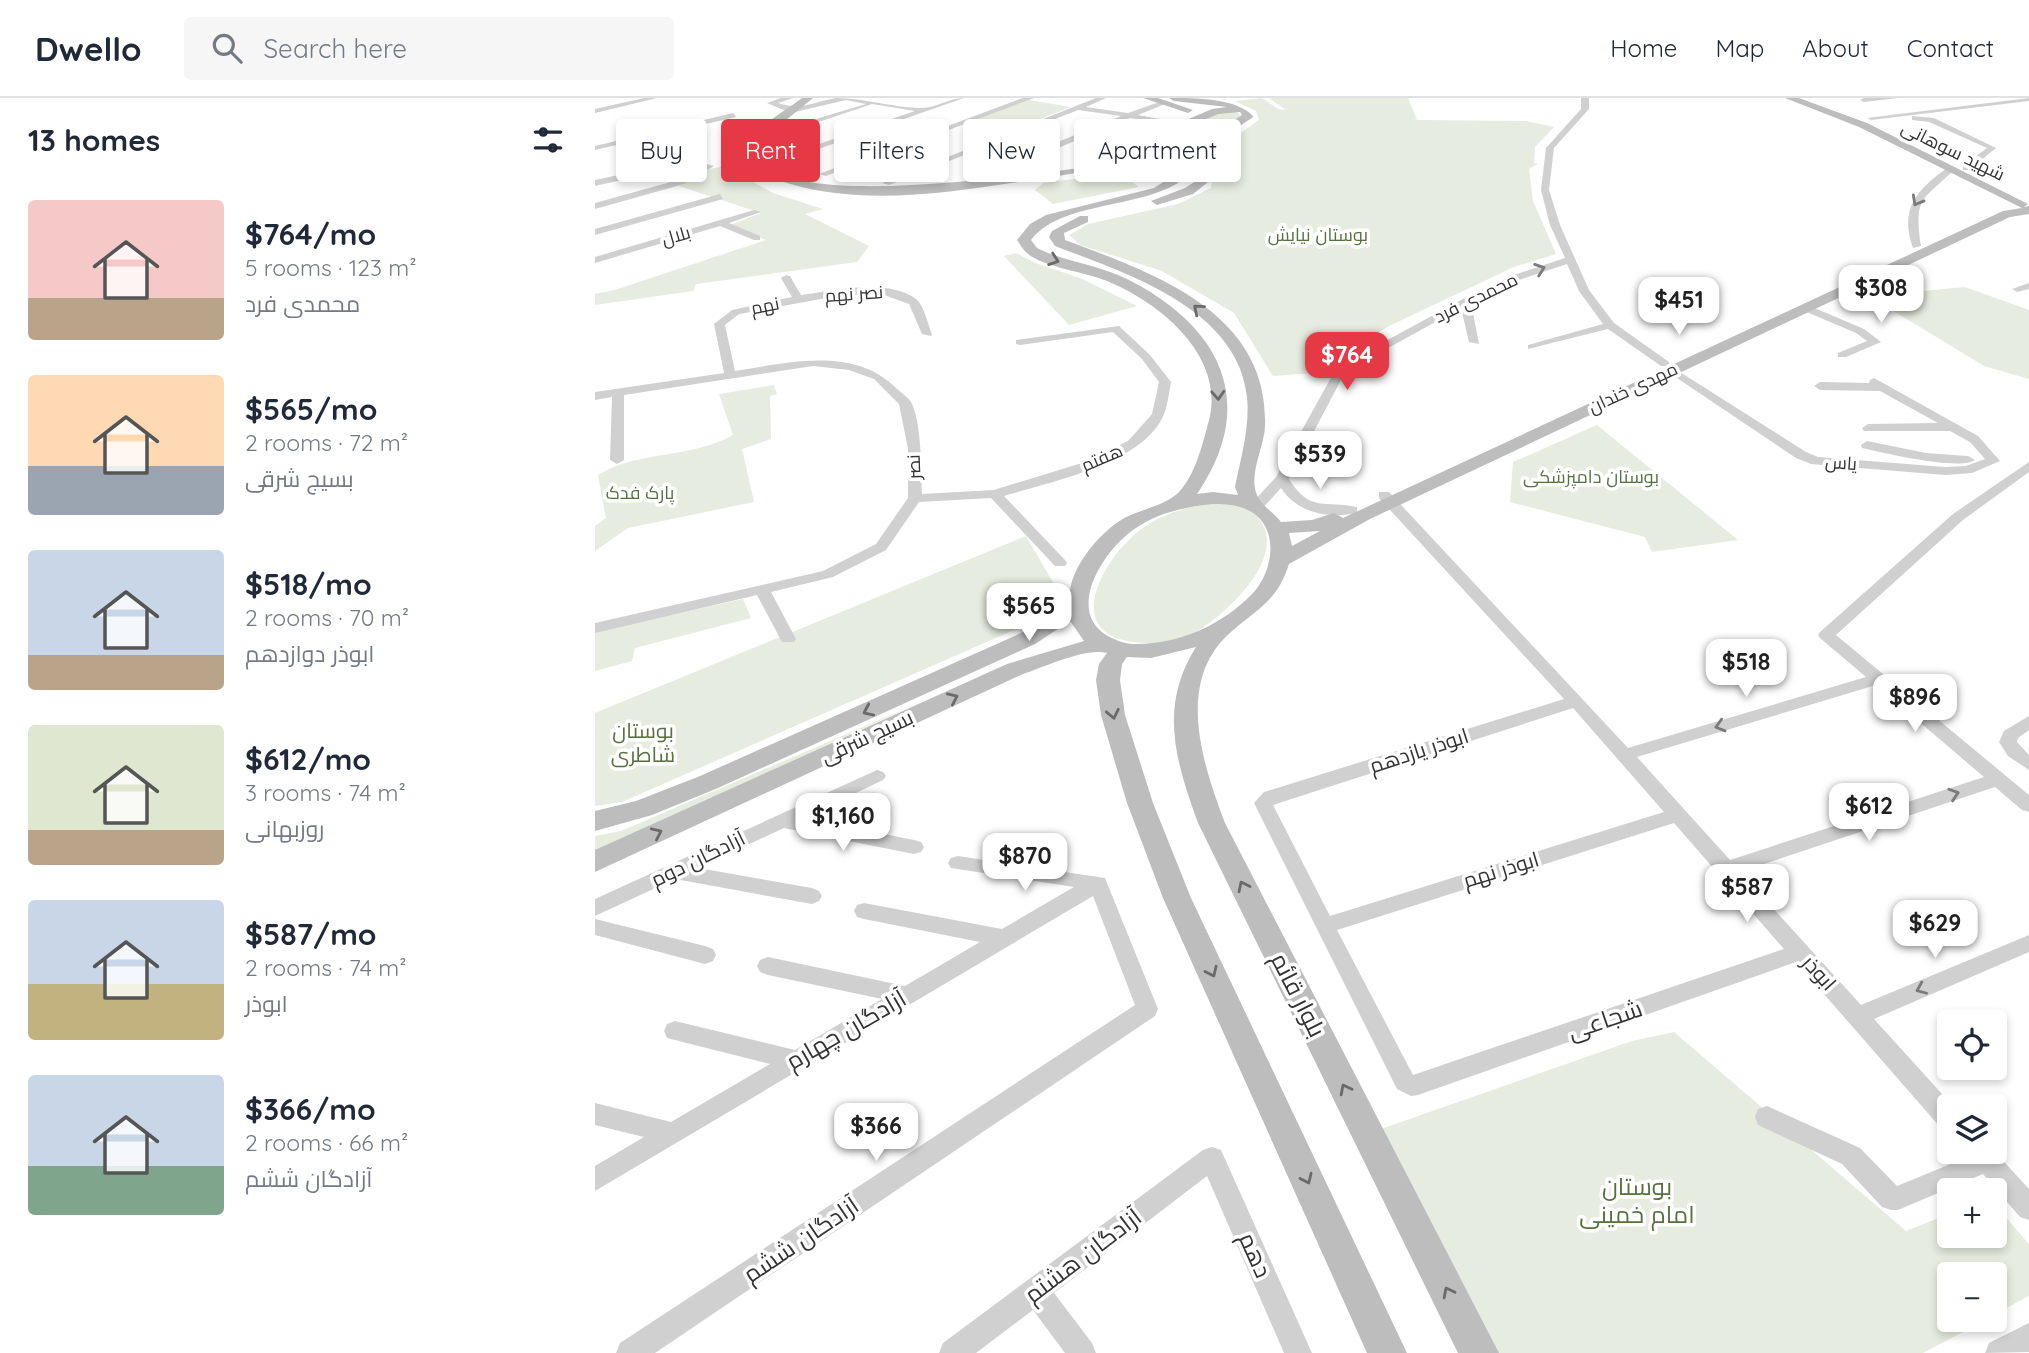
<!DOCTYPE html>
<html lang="en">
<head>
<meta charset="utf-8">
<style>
  body { margin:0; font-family:Quicksand,Cairo,sans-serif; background:#f6f6f7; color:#1f2937; height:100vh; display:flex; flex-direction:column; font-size:26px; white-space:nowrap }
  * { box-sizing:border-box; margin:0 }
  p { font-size:23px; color:#747a83 }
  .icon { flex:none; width:38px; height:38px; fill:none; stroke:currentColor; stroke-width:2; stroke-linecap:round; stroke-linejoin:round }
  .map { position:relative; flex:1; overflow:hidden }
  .details { display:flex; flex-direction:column; background:#fff; width:595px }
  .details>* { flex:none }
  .top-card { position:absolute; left:21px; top:21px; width:665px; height:63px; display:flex; gap:14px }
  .fabs { position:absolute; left:1342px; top:912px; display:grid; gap:14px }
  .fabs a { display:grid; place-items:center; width:70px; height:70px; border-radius:7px; background:#fff; box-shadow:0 4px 10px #0003; font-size:35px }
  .price { position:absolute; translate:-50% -60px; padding:0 16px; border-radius:14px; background:#fff; color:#222; font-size:23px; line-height:46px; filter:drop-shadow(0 2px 4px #0008) }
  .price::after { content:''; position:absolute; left:50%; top:42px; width:21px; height:16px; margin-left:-10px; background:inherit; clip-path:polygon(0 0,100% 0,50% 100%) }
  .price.current { background:#e63946; color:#fff }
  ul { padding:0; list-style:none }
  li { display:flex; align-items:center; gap:21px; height:175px; padding:0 28px }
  li span { display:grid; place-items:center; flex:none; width:196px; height:140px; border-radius:7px; color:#555 }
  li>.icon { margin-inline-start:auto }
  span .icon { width:84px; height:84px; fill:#fffc; stroke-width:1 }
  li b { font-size:30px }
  h2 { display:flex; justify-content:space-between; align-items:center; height:84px; padding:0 28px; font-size:30px }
  .chip { padding:0 24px; border-radius:7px; background:#fff; box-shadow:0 4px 10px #0003; font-size:24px; line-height:63px }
  .chip.current { background:#e63946; color:#fff }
  header { display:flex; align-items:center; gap:42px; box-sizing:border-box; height:98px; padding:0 35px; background:#fff; border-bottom:2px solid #e0e1e3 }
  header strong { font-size:33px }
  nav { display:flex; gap:38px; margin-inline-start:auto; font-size:24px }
  .search { width:490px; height:63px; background:#f6f6f7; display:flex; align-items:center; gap:18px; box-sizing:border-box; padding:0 24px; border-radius:7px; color:#747a83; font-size:26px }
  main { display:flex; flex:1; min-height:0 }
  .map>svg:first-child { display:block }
  .green { fill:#e6ecdf }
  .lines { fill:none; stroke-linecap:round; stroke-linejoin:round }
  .street { fill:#d0d0d0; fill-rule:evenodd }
  .secondary { fill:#bdbdbd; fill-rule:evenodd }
  .oneway { stroke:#7a7a7a }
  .oneway2 { stroke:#6a6a6a }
  .labels { text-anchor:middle; stroke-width:7; stroke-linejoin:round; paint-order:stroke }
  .far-street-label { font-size:18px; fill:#333; stroke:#fff }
  .far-park-label { font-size:18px; fill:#56703f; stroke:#fff }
  .park-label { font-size:21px; fill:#56703f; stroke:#fff }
  .street-label { font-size:21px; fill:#333; stroke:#fff }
  .near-street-label { font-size:24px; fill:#333; stroke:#fff }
  .near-park-label { font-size:24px; fill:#56703f; stroke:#fff }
</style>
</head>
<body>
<header>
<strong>Dwello</strong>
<div class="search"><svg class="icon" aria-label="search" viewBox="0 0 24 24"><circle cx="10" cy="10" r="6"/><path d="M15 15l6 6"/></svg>Search here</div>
<nav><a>Home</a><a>Map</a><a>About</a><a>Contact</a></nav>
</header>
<main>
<section class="details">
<h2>13 homes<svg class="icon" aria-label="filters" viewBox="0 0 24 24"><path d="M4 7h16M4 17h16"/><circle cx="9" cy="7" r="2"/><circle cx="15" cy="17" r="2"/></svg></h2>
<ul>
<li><span style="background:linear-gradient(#f6c9c9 70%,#b9a48a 0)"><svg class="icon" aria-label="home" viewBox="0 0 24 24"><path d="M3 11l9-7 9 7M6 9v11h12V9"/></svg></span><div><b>$764/mo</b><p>5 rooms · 123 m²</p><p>محمدی فرد</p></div></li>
<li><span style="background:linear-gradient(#ffd9b3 65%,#9aa5b1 0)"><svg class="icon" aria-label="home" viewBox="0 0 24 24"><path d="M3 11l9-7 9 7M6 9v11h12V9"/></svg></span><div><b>$565/mo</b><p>2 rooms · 72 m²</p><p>بسیج شرقی</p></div></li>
<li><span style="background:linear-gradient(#c9d6e8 75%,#b9a48a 0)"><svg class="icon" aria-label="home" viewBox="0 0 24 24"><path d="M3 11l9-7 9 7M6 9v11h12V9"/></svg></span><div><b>$518/mo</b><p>2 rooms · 70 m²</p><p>ابوذر دوازدهم</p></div></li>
<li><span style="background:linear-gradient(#dfe7d0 75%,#b9a48a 0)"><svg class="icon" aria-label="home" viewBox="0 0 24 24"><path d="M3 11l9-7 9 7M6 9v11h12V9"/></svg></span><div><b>$612/mo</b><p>3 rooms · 74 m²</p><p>روزبهانی</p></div></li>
<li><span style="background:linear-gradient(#c9d6e8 60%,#c2b280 0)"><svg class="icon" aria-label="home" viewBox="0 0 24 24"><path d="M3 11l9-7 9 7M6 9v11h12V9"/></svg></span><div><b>$587/mo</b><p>2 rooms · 74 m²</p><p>ابوذر</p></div></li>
<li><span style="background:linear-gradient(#c9d6e8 65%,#7fa58c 0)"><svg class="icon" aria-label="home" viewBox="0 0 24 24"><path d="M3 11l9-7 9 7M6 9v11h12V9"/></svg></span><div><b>$366/mo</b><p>2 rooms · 66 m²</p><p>آزادگان ششم</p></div></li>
</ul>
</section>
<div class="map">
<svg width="1434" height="1255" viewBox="0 0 1434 1255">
  <rect width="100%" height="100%" fill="#fff"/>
  <g class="green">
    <path d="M667,0L683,11L691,12L674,0H813L822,22L931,23L959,29L940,49L939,65L943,66L934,71L938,103L961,156L919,169L794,228L717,275L678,278L639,215L567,173L485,147L474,137L493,126L583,106L616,90L619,72L613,58L664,22L661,13L640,3Z"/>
    <path d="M434,2L476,9L424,29L380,21Z"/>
    <path d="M631,12H640L646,18L571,61L542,55L550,48Z"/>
    <path d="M130,68L178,95L228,111L210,116L274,148L262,164L101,186L98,193L0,207V196L20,192L171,142L135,127L166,115L84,88L115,71Z"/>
    <path d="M525,75L544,89L458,106L440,92L448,85Z"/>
    <path d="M421,155L440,165L485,180L542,208L474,227L409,158Z"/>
    <path d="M1370,189L1434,212V281L1389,268L1274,198Z"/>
    <path d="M179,287L182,296L175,298L176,341L147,351L159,404L33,430L0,453V491V428L11,420L3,377C44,352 96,361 138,337L124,296Z"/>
    <path d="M1002,327L1143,442L1057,454L1050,439L915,404L918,364Z"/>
    <path d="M632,404C640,407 650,408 656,413C703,450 634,514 601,534C584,544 559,547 539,544C462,535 513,452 551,428C577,411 602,407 632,404Z"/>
    <path d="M431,438L466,498L453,517L27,704L0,708V615Z"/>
    <path d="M148,501L156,520L40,550L37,563L0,573V534Z"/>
    <path d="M319,607L0,754V738L26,733Z"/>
    <path d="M1079,934L1311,1133L1354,1116V1138H1400V1107L1434,1146V1198L1400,1216V1176H1354V1222H1391L1328,1255H902L786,1031L1037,943Z"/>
  </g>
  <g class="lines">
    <g class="street">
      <path d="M49,0H62L0,15V11Z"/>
      <path d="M186,0H198L183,5C208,13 217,4 241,0C270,0 298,10 327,10C341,10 354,0 369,0L195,61L192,57L320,13L277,6L197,33L194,29L271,6L251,2L196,15L172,5Z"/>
      <path d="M428,0H439L231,78L224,76Z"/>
      <path d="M501,0H511L491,9L533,15L570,2V6L543,17L593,26L589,28L535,20L396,78H390V74L526,18L483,12L294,87L287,85Z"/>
      <path d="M986,0H994V11L959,50L954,92L965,127L994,192L1019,225L1074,264V268H1066L1013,231L933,251V247L1008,226L984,193L972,166L924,182L876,205L884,246L874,244L866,210L784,255L747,280L694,381C715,415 730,402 762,409V415C734,421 702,415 686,390L667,411H657V405L681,379L738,276L776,251L866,202L916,178L970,160L955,127L946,92L951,50L986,11Z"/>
      <path d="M1269,0H1303L1269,4L1265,2Z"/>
      <path d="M1434,0V3L1276,22L1272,20Z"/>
      <path d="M138,15L141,19L0,52V48Z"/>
      <path d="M1317,18L1339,20L1401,50L1374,72H1368V68L1392,50L1334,24L1317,22Z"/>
      <path d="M105,60L108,64L0,88V82Z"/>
      <path d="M112,66L119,68L89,86L0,111V105L83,82Z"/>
      <path d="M1352,70L1359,72C1327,103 1319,98 1326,148L1318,150C1304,110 1322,92 1352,70Z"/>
      <path d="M125,96L128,101L0,137V131Z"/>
      <path d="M159,112L166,114L134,125L165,138V142H159L125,128L0,165V159Z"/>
      <path d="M191,177L195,178L206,197C238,193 292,180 321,201C329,207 333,227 337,236L336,238L327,236L314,206L289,197H248L144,216L130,227L140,273C193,265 257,248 300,289C305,294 313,299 316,304C327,325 326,372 327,396L399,392L503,360L534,342L557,316L564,284L547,261L518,234L425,247L421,246V242L524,228L555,257L576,284C574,294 573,306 569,316C550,365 455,384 409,398L470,462L472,465L470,468H460L396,400L324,404L291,452L238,479L176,494L201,541L199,544H187L162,497L0,535V525L228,473L281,446L313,400V351L304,306L279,281L254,272L218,268L29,297V362L22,366L15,362L17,299L0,302V294L129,275L119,226L137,212L197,199L186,180Z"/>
      <path d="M1434,185V191L1422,194L1417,191Z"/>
      <path d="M1207,208H1215L1269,231L1286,244L1251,259H1243V255L1272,243L1261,235L1207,212Z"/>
      <path d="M1077,269L1211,354L1223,359L1350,369L1371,368L1390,361L1375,344L1355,333H1269L1267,330L1273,326L1343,325L1285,293L1225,292L1219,288L1225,284L1274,285L1275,282L1279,280L1383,338L1405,363L1377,375L1350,377L1216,366L1201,360L1073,274V270Z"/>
      <path d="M1272,343L1331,355L1373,358L1380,362C1366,373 1288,355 1267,350L1266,347Z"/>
      <path d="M1434,364V374L1368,422L1241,537L1434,697V714L1427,712L1400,689L1145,774L1266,907L1434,837V854L1279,921L1358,1008H1354V1032L1345,1029L1201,864L823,997L816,998L802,991L659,705L669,694L969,601L784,400V394H794L1033,650L1271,579L1225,540L1223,537L1225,534L1358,416ZM1281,587L1389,679L1135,762L1042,659ZM978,610L1069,714L735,818L678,707ZM1079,725L1189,851L818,977L742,832Z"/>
      <path d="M1434,618V632L1423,640L1422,644L1434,657V672L1413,658L1404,644L1409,633Z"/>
      <path d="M282,672L288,674L291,678L288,682L209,720L319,742L326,744L329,749L326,754L319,756L189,730L103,770L217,790L224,793L227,798L224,803L217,806L80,781L0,818V801Z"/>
      <path d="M363,758L510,780L563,911L560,918L60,1255H21L25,1245L540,907L498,798L0,1093V1068L49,1039L0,1027V1005L76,1024L175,966L72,940L69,933L72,926L80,923L200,952L287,901L173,877L165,874L162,868L165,862L173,859L310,888L385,844L269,821L262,819L259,813L262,807L269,805L407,831L479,789L356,770L353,765L356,760Z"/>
      <path d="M0,821L110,848L118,851L121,857L118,863L110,866L0,837Z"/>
      <path d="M1172,1008L1265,1050L1302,1088L1375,1058V1054H1400L1434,1091V1122L1425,1119L1388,1076L1303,1112H1296L1287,1109L1247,1066L1163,1027L1160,1019L1163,1011Z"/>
      <path d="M617,1049L626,1052L717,1255H689L612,1078L459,1195L497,1245L501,1255H470L438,1212L381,1255H344L348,1245L608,1052Z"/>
      <path d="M1434,1225V1254L1390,1255L1394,1245Z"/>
    </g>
    <g class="secondary">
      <path d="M207,0H218L169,40L163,52C172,124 488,67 541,63L530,57L528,49L617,11L632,9L579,3L574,0C601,0 641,0 658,18L657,20L607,52L602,60L613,76V84L598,96L562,107L556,103L590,90L601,83V76L592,62L583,59L647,17L645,14L623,16L538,52L583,73V85C540,111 465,104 436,142L442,150L453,155C480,165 509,169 534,182C626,229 664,305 602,396L618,394L643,397L640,389C646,359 655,330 652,299C643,210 530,175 460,148L454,139L457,133L485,118H493V124L469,135L470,142C557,175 674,213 670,328C669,351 651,380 664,401C669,409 680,416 686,424L717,422L739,415L748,420L1408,113L1427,110L1264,29L1190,0H1204L1272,25L1433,106L1429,109L1434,108V116L1415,119L775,421L694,466C682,504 663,510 636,534C579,583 608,667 630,725L904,1255H863L603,725C581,664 563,609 601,549L556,560L532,559L527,566L525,582L530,617L558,705L596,800L812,1255H772L568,800L532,705L506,617L501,582L504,566L512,555C491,549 449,569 428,576L0,774V752L412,566L489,543L475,523L440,546L123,690L57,717L0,733V713L41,703L105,678L424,536C440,528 462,518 472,503C475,498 475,489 477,483C485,460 503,438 523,424C541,411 568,410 584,394C600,377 607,348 613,326C633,260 566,205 512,183C491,174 447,169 432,155C428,152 425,146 422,142L435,126L451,117L559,90L573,81V77C567,74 560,70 553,69C527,66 490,74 463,78C371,91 268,114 177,80C166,76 147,65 153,50C160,29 190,13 207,0ZM618,406C627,406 636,406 645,409C686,421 681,471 657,496C627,527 584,546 542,546C532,546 525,544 517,540C468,517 506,455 538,432C561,415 590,409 618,406ZM725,433L697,448L694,435Z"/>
      <path d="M548,0H563L598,12L593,15Z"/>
    </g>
  </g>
  <defs><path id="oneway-chevron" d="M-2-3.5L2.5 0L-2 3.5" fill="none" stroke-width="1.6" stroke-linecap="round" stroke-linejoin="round" transform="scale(1.75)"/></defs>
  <g class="oneway">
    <use href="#oneway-chevron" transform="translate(1322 103) rotate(119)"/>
    <use href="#oneway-chevron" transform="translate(945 171) rotate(-19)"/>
    <use href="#oneway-chevron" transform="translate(1125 628) rotate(164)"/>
    <use href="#oneway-chevron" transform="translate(1359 696) rotate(-18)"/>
    <use href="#oneway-chevron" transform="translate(1326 891) rotate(157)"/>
  </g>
  <g class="oneway2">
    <use href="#oneway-chevron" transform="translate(459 162) rotate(19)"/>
    <use href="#oneway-chevron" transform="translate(603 211) rotate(-140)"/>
    <use href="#oneway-chevron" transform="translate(623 297) rotate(87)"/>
    <use href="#oneway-chevron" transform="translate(358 600) rotate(-25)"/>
    <use href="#oneway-chevron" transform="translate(273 613) rotate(156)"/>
    <use href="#oneway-chevron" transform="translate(518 616) rotate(78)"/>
    <use href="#oneway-chevron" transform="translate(62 735) rotate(-25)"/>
    <use href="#oneway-chevron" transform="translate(648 788) rotate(-116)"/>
    <use href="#oneway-chevron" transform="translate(617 874) rotate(65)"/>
    <use href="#oneway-chevron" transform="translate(750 991) rotate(-117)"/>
    <use href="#oneway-chevron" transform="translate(712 1081) rotate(65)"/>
    <use href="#oneway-chevron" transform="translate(853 1194) rotate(-117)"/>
  </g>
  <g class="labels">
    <g class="far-street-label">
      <text transform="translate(1358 53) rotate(26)" y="6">شهید سوهانی</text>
      <text transform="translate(81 138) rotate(-16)" y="6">بلال</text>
      <text transform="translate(259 196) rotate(-4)" y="6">نصر نهم</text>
      <text transform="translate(881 200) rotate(-26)" y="6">محمدی فرد</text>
      <text transform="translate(170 208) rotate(-11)" y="6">نهم</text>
      <text transform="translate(1038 290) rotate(-25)" y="6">مهدی خندان</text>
      <text transform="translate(507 360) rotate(-23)" y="6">هفتم</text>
      <text transform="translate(1246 365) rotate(4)" y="6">یاس</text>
      <text transform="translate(319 369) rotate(-92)" y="6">نصر</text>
    </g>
    <g class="far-park-label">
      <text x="723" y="143">بوستان نیایش</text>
      <text x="996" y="385">بوستان دامپزشکی</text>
      <text x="45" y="401">پارک فدک</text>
    </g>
    <g class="park-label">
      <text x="48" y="640">بوستان<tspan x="48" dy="24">شاطری</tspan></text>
    </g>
    <g class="street-label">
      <text transform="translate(272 639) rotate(-25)" y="7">بسیج شرقی</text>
      <text transform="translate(824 653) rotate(-18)" y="7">ابوذر یازدهم</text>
      <text transform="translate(103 761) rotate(-26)" y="7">آزادگان دوم</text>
      <text transform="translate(906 772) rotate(-17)" y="7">ابوذر نهم</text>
      <text transform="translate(1224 875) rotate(48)" y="7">ابوذر</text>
    </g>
    <g class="near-street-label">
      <text transform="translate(703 897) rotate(63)" y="8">بلوار قائم</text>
      <text transform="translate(1010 922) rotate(-19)" y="8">شجاعی</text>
      <text transform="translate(251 932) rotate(-30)" y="8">آزادگان چهارم</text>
      <text transform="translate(206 1142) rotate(-34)" y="8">آزادگان ششم</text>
      <text transform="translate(660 1157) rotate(66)" y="8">دهم</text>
      <text transform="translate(488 1158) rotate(-37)" y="8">آزادگان هشتم</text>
    </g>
    <g class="near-park-label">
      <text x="1042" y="1097">بوستان<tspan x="1042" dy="28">امام خمینی</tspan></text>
    </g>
  </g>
</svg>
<div class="fabs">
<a><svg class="icon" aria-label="locate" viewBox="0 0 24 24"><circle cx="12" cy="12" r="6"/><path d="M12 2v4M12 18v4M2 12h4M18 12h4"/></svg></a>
<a><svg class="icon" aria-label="layers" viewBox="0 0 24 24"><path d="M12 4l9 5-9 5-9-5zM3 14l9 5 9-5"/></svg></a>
<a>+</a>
<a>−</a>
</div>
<b class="price" style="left:1286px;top:227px">$308</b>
<b class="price" style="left:1084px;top:239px">$451</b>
<b class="price current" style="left:752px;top:294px">$764</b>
<b class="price" style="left:725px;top:393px">$539</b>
<b class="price" style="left:434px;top:545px">$565</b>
<b class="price" style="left:1151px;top:601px">$518</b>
<b class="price" style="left:1320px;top:636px">$896</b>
<b class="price" style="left:1274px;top:745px">$612</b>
<b class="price" style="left:248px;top:755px">$1,160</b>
<b class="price" style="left:430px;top:795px">$870</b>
<b class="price" style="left:1152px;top:826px">$587</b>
<b class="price" style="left:1340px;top:862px">$629</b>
<b class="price" style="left:281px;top:1065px">$366</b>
<div class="top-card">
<a class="chip">Buy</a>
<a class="chip current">Rent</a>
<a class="chip">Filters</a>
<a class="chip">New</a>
<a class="chip">Apartment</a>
</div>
</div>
</main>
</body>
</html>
